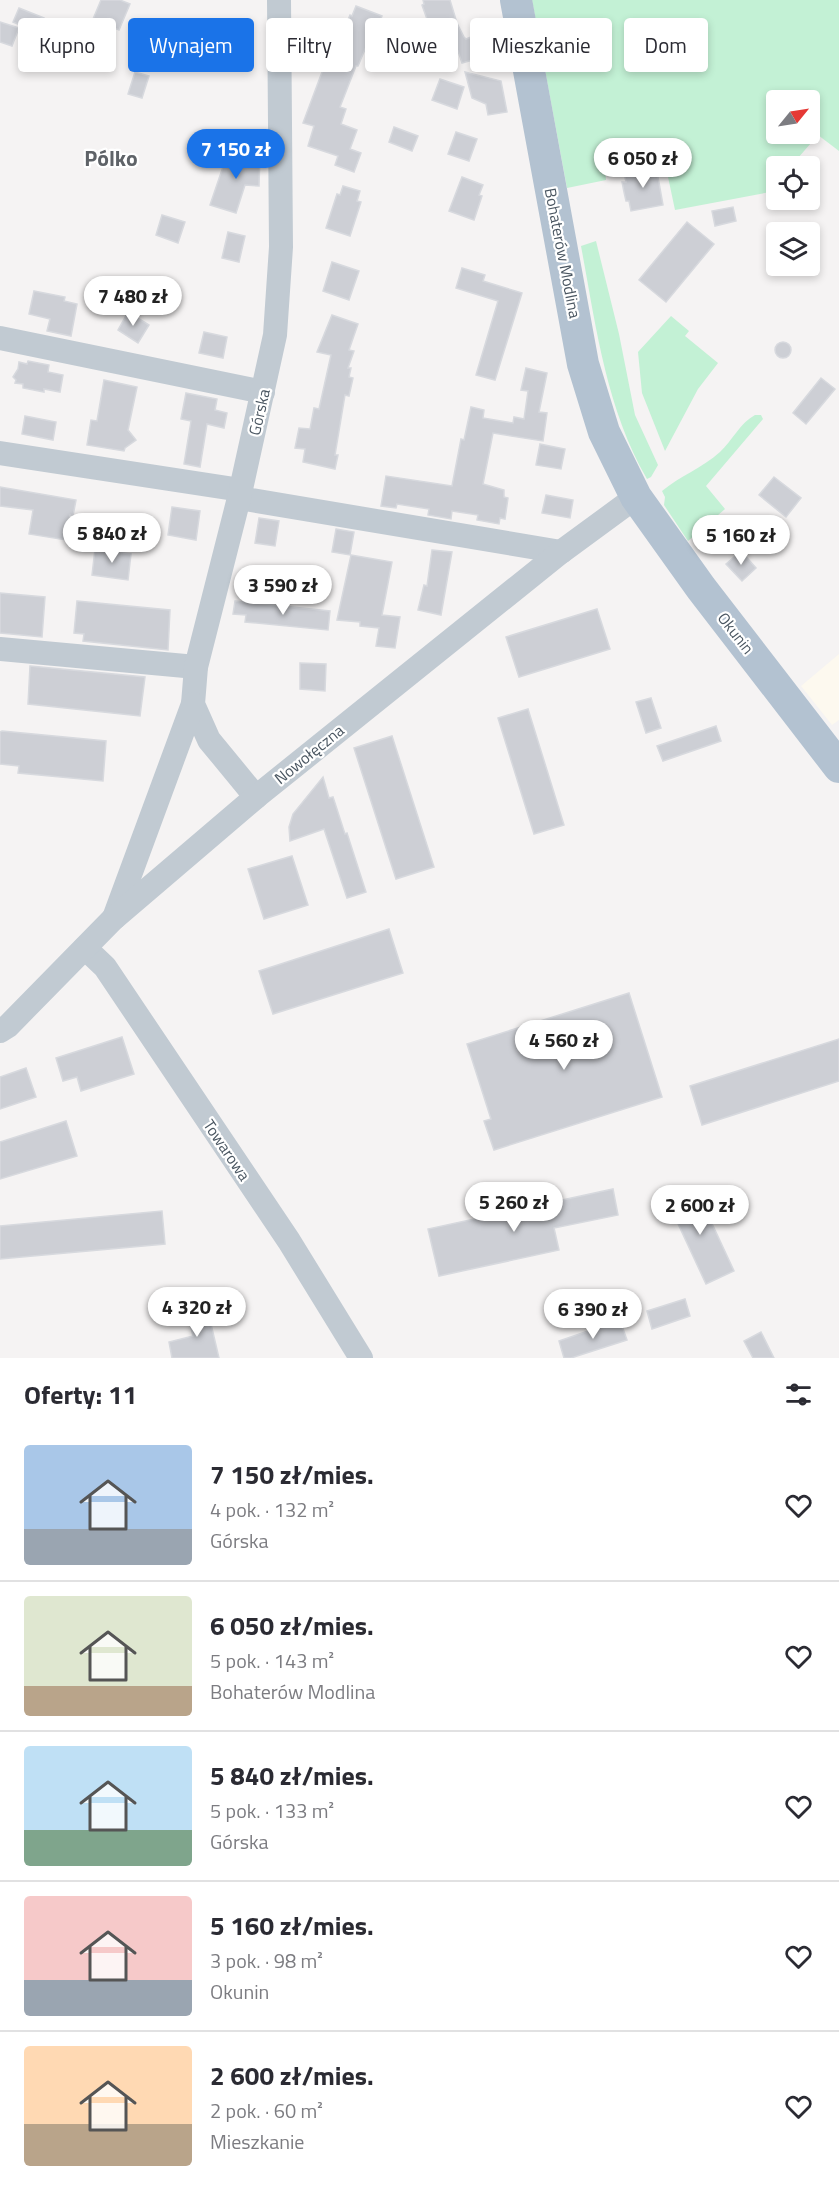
<!DOCTYPE html>
<html lang="pl">
<head>
<meta charset="utf-8">
<style>
  body { margin:0; font-family:"Titillium Web",sans-serif; background:#f7f7f7; color:#2b2b33; height:100vh; display:flex; flex-direction:column; font-size:22px; white-space:nowrap }
  * { box-sizing:border-box; margin:0 }
  p { font-size:20px; color:#7c7c81 }
  .icon { flex:none; width:33px; height:33px; fill:none; stroke:currentColor; stroke-width:2; stroke-linecap:round; stroke-linejoin:round }
  .map { position:relative; height:1358px; overflow:hidden }
  .details { display:flex; flex-direction:column; background:#fff; flex:1 }
  .details>* { flex:none }
  .guide { position:absolute; left:18px; top:18px; width:804px; height:54px; display:flex; gap:12px }
  .needle { width:39px; rotate:60deg }
  .buttons { position:absolute; left:766px; top:90px; display:grid; gap:12px }
  .buttons a { display:grid; place-items:center; width:54px; height:54px; border-radius:6px; background:#fff; box-shadow:0 3px 9px #0003; font-size:30px }
  .price { position:absolute; translate:-50% -51px; padding:0 14px; border-radius:21px; background:#fff; color:#222; font-size:20px; line-height:39px; filter:drop-shadow(0 2px 3px #0008) }
  .price::after { content:''; position:absolute; left:50%; top:36px; width:18px; height:14px; margin-left:-9px; background:inherit; clip-path:polygon(0 0,100% 0,50% 100%) }
  .price.active { background:#1a73e8; color:#fff }
  ul { padding:0; list-style:none }
  li { display:flex; align-items:center; gap:18px; height:150px; padding:0 24px }
  li+li { border-top:2px solid #e1e1e2 }
  li span { display:grid; place-items:center; flex:none; width:168px; height:120px; border-radius:6px; color:#555 }
  li>.icon { margin-inline-start:auto }
  span .icon { width:72px; height:72px; fill:#fffc; stroke-width:1 }
  li b { font-size:26px }
  h2 { display:flex; justify-content:space-between; align-items:center; height:72px; padding:0 24px; font-size:26px }
  .pill { padding:0 21px; border-radius:6px; background:#fff; box-shadow:0 3px 9px #0003; font-size:21px; line-height:54px }
  .pill.active { background:#1a73e8; color:#fff }
  .map>svg:first-child { display:block }
  .commercial { fill:#fdf9ef }
  .green { fill:#c3f1d5; fill-rule:evenodd }
  .building { fill:#cdcfd5; stroke:#d7d9de; stroke-width:1.5 }
  .lines { fill:none; stroke-linecap:round; stroke-linejoin:round }
  .minor { stroke:#c1cad2; stroke-width:24 }
  .major { stroke:#b3c2d1; stroke-width:32 }
  .labels { text-anchor:middle; stroke-width:4.5; stroke-linejoin:round; paint-order:stroke }
  .street-label { font-size:16px; fill:#4a5661; stroke:#fff }
  .district-label { font-size:22px; font-weight:bold; fill:#5f6368; stroke:#fff }
</style>
</head>
<body>
<div class="map">
<svg width="839" height="1358" viewBox="0 0 839 1358">
  <rect width="100%" height="100%" fill="#f5f3f3"/>
  <path class="commercial" d="M839,654V720L832,725L801,686Z"/>
  <g class="green">
    <path d="M532,0H839V151L818,135L791,166H777V183L770,192L675,210L664,158L605,169L606,180L567,188ZM777,100H810V134H777Z"/>
    <path d="M596,241L619,334L635,415L658,465L651,477L647,479C606,408 596,326 581,246Z"/>
    <path d="M671,316L689,331L685,336L718,363L698,389L665,451L642,393L638,352Z"/>
    <path d="M755,415H761L763,419L706,486L725,509L688,541L664,505L665,497L662,491C680,476 702,468 720,452C732,441 740,423 755,415Z"/>
  </g>
  <g class="building">
    <path d="M101,0H120L130,4L119,30L93,19Z"/>
    <path d="M423,0H450L457,23L464,37L466,39L471,37L474,45L479,44L483,57L462,63L458,51L449,54L452,44L434,50L425,23L428,22L422,5L424,4Z"/>
    <path d="M356,6L382,16L375,34L372,33L358,66H356L340,107L346,109L341,124L357,130L350,149L361,153L354,172L335,165L338,156L308,146L314,126L303,123L325,64L327,65L333,48L336,49L342,32H343L350,15L352,16Z"/>
    <path d="M19,8L44,18L38,32L13,22Z"/>
    <path d="M0,22L19,28L12,46L0,42Z"/>
    <path d="M135,72L149,76L142,98L128,94Z"/>
    <path d="M465,72L501,81L507,112L488,115L486,104L472,98Z"/>
    <path d="M440,79L464,87L457,109L432,100Z"/>
    <path d="M394,127L418,136L412,151L389,142Z"/>
    <path d="M456,132L477,139L469,161L448,154Z"/>
    <path d="M228,152L260,154L259,186L245,185L236,213L210,205Z"/>
    <path d="M656,166L663,205L631,211L629,201H626L624,192L622,182H626L624,172Z"/>
    <path d="M462,177L483,185L479,195L482,196L474,220L449,211Z"/>
    <path d="M343,186L360,191L357,201L361,202L350,236L326,228L337,194L340,195Z"/>
    <path d="M733,207L736,221L715,226L712,211Z"/>
    <path d="M162,215L185,222L178,243L156,235Z"/>
    <path d="M687,222L714,244L666,302L639,280Z"/>
    <path d="M228,232L245,236L239,262L222,258Z"/>
    <path d="M332,262L359,271L349,300L323,291Z"/>
    <path d="M462,268L485,275L483,281L522,293L495,380L476,375L498,301L456,288Z"/>
    <path d="M34,291L65,297L64,301L77,304L71,336L47,331L50,319L29,314Z"/>
    <path d="M128,312L149,325L138,343L118,330Z"/>
    <path d="M332,315L358,324L349,350L354,351L348,368H351L349,377L353,378L349,396L345,395L335,455H338L335,469L303,462L305,449L295,448L299,428L310,429L314,408L319,409L331,355L317,352Z"/>
    <path d="M204,332L227,337L223,358L199,353Z"/>
    <circle cx="783" cy="350" r="8"/>
    <path d="M28,361L49,365L48,372L63,375L60,392L44,389V392L23,388V384L15,383L16,380L13,377L18,369L19,362L27,364Z"/>
    <path d="M526,368L547,373L539,412L547,413L543,441L493,433L483,484L504,490V497L508,498L505,519L500,518L499,524L477,520L478,515L452,511L451,519L428,515L429,509L397,504L396,508L381,506L386,476L452,486L461,439L464,440L471,407L484,410L483,418L513,423L514,417L524,419L528,391L521,390Z"/>
    <path d="M821,378L835,389L806,424L793,413Z"/>
    <path d="M104,380L137,387L128,430L136,440L125,448L124,451L87,445L91,420L97,421Z"/>
    <path d="M186,393L217,399L215,410L227,413L224,428L207,424L200,467L184,464L191,421L181,419Z"/>
    <path d="M25,416L56,422L53,440L22,434Z"/>
    <path d="M540,444L565,449L561,469L536,465Z"/>
    <path d="M774,477L801,498L786,517L759,495Z"/>
    <path d="M0,487L76,500L73,516L70,515L66,540L29,534L33,510L0,506Z"/>
    <path d="M546,495L573,500L570,518L542,513Z"/>
    <path d="M172,507L200,511L196,540L168,535Z"/>
    <path d="M259,518L279,521L275,546L255,543Z"/>
    <path d="M336,529L354,532L350,555L332,552Z"/>
    <path d="M95,549L131,554L128,580L92,575Z"/>
    <path d="M432,550L452,552L441,615L418,610L424,585L427,586Z"/>
    <path d="M741,551L756,568L742,581L726,564Z"/>
    <path d="M351,555L392,562L382,615L400,617L395,648L376,646L379,628L360,626V622L337,620Z"/>
    <path d="M0,593L45,597L42,637L0,633Z"/>
    <path d="M77,601L170,610L168,650L83,641L84,634L74,633Z"/>
    <path d="M235,601L330,611L328,630L245,622L246,615L233,614Z"/>
    <path d="M597,609L610,649L519,677L506,637Z"/>
    <path d="M300,663L326,664L325,691L300,689Z"/>
    <path d="M30,666L145,677L140,716L28,704Z"/>
    <path d="M651,698L661,728L646,733L636,702Z"/>
    <path d="M528,709L564,825L534,834L498,718Z"/>
    <path d="M716,726L721,741L663,761L657,746Z"/>
    <path d="M2,731L106,741L103,781L18,773L19,766L0,764V732Z"/>
    <path d="M392,736L434,867L396,879L354,748Z"/>
    <path d="M323,777L329,798L333,797L345,834L347,833L366,892L347,898L324,829L290,841L289,827L293,814Z"/>
    <path d="M292,856L308,905L264,919L248,869Z"/>
    <path d="M389,929L403,973L273,1014L259,971Z"/>
    <path d="M629,993L662,1097L494,1150L484,1121L491,1119L467,1044Z"/>
    <path d="M122,1037L134,1074L81,1091L77,1077L63,1081L56,1058Z"/>
    <path d="M839,1039V1081L702,1125L690,1086Z"/>
    <path d="M26,1068L36,1097L0,1109V1077Z"/>
    <path d="M66,1121L77,1156L0,1179V1142Z"/>
    <path d="M695,1187L734,1271L706,1284L667,1200Z"/>
    <path d="M613,1189L618,1215L554,1228L559,1250L439,1276L428,1229Z"/>
    <path d="M162,1211L165,1244L0,1259V1226Z"/>
    <path d="M685,1299L690,1316L652,1329L647,1311Z"/>
    <path d="M207,1307L219,1358H172L169,1342L193,1336L187,1312Z"/>
    <path d="M620,1320L627,1340L571,1358H564L559,1341Z"/>
    <path d="M761,1332L774,1358H753L744,1341Z"/>
  </g>
  <g class="lines">
    <g class="minor">
      <path d="M0,338L263,392"/>
      <path d="M0,453L241,490"/>
      <path d="M239,498L561,552"/>
      <path d="M0,649L196,667"/>
      <path d="M256,797L209,740L193,704L196,667L239,498L275,335L281,247L279,0"/>
      <path d="M114,918L193,704"/>
      <path d="M85,948L105,967L289,1241L361,1358"/>
      <path d="M0,1031L8,1026L113,919L256,797L561,552L636,497"/>
    </g>
    <path class="major" d="M516,0L583,364L604,432L636,497L701,588L839,767"/>
  </g>
  <g class="labels">
    <g class="street-label">
      <text transform="translate(563 253) rotate(79)" y="6">Bohaterów Modlina</text>
      <text transform="translate(259 412) rotate(-77)" y="6">Górska</text>
      <text transform="translate(736 633) rotate(52)" y="6">Okunin</text>
      <text transform="translate(309 754) rotate(-39)" y="6">Nowołęczna</text>
      <text transform="translate(227 1150) rotate(56)" y="6">Towarowa</text>
    </g>
    <g class="district-label">
      <text x="111" y="166">Pólko</text>
    </g>
  </g>
</svg>
<div class="buttons">
<a><svg class="needle" viewBox="-14 -14 28 28"><path d="M0-13l5 13h-10z" fill="#e53935"/><path d="M0 13l5-13h-10z" fill="#7c7c81"/></svg></a>
<a><svg class="icon" aria-label="locate" viewBox="0 0 24 24"><circle cx="12" cy="12" r="6"/><path d="M12 2v4M12 18v4M2 12h4M18 12h4"/></svg></a>
<a><svg class="icon" aria-label="layers" viewBox="0 0 24 24"><path d="M12 4l9 5-9 5-9-5zM3 14l9 5 9-5"/></svg></a>
</div>
<b class="price active" style="left:236px;top:180px">7 150 zł</b>
<b class="price" style="left:643px;top:189px">6 050 zł</b>
<b class="price" style="left:133px;top:327px">7 480 zł</b>
<b class="price" style="left:112px;top:564px">5 840 zł</b>
<b class="price" style="left:741px;top:566px">5 160 zł</b>
<b class="price" style="left:283px;top:616px">3 590 zł</b>
<b class="price" style="left:564px;top:1071px">4 560 zł</b>
<b class="price" style="left:514px;top:1233px">5 260 zł</b>
<b class="price" style="left:700px;top:1236px">2 600 zł</b>
<b class="price" style="left:197px;top:1338px">4 320 zł</b>
<b class="price" style="left:593px;top:1340px">6 390 zł</b>
<div class="guide">
<a class="pill">Kupno</a>
<a class="pill active">Wynajem</a>
<a class="pill">Filtry</a>
<a class="pill">Nowe</a>
<a class="pill">Mieszkanie</a>
<a class="pill">Dom</a>
</div>
</div>
<section class="details">
<h2>Oferty: 11<svg class="icon" aria-label="filters" viewBox="0 0 24 24"><path d="M4 7h16M4 17h16"/><circle cx="9" cy="7" r="2"/><circle cx="15" cy="17" r="2"/></svg></h2>
<ul>
<li><span style="background:linear-gradient(#a9c7e8 70%,#9aa5b1 0)"><svg class="icon" aria-label="home" viewBox="0 0 24 24"><path d="M3 11l9-7 9 7M6 9v11h12V9"/></svg></span><div><b>7 150 zł/mies.</b><p>4 pok. · 132 m²</p><p>Górska</p></div><svg class="icon" aria-label="heart" viewBox="0 0 24 24"><path d="M12 20l-8-8c-3-5 5-10 8-4 3-6 11-1 8 4z"/></svg></li>
<li><span style="background:linear-gradient(#dfe7d0 75%,#b9a48a 0)"><svg class="icon" aria-label="home" viewBox="0 0 24 24"><path d="M3 11l9-7 9 7M6 9v11h12V9"/></svg></span><div><b>6 050 zł/mies.</b><p>5 pok. · 143 m²</p><p>Bohaterów Modlina</p></div><svg class="icon" aria-label="heart" viewBox="0 0 24 24"><path d="M12 20l-8-8c-3-5 5-10 8-4 3-6 11-1 8 4z"/></svg></li>
<li><span style="background:linear-gradient(#bfe0f5 70%,#7fa58c 0)"><svg class="icon" aria-label="home" viewBox="0 0 24 24"><path d="M3 11l9-7 9 7M6 9v11h12V9"/></svg></span><div><b>5 840 zł/mies.</b><p>5 pok. · 133 m²</p><p>Górska</p></div><svg class="icon" aria-label="heart" viewBox="0 0 24 24"><path d="M12 20l-8-8c-3-5 5-10 8-4 3-6 11-1 8 4z"/></svg></li>
<li><span style="background:linear-gradient(#f6c9c9 70%,#9aa5b1 0)"><svg class="icon" aria-label="home" viewBox="0 0 24 24"><path d="M3 11l9-7 9 7M6 9v11h12V9"/></svg></span><div><b>5 160 zł/mies.</b><p>3 pok. · 98 m²</p><p>Okunin</p></div><svg class="icon" aria-label="heart" viewBox="0 0 24 24"><path d="M12 20l-8-8c-3-5 5-10 8-4 3-6 11-1 8 4z"/></svg></li>
<li><span style="background:linear-gradient(#ffd9b3 65%,#b9a48a 0)"><svg class="icon" aria-label="home" viewBox="0 0 24 24"><path d="M3 11l9-7 9 7M6 9v11h12V9"/></svg></span><div><b>2 600 zł/mies.</b><p>2 pok. · 60 m²</p><p>Mieszkanie</p></div><svg class="icon" aria-label="heart" viewBox="0 0 24 24"><path d="M12 20l-8-8c-3-5 5-10 8-4 3-6 11-1 8 4z"/></svg></li>
</ul>
</section>
</body>
</html>
